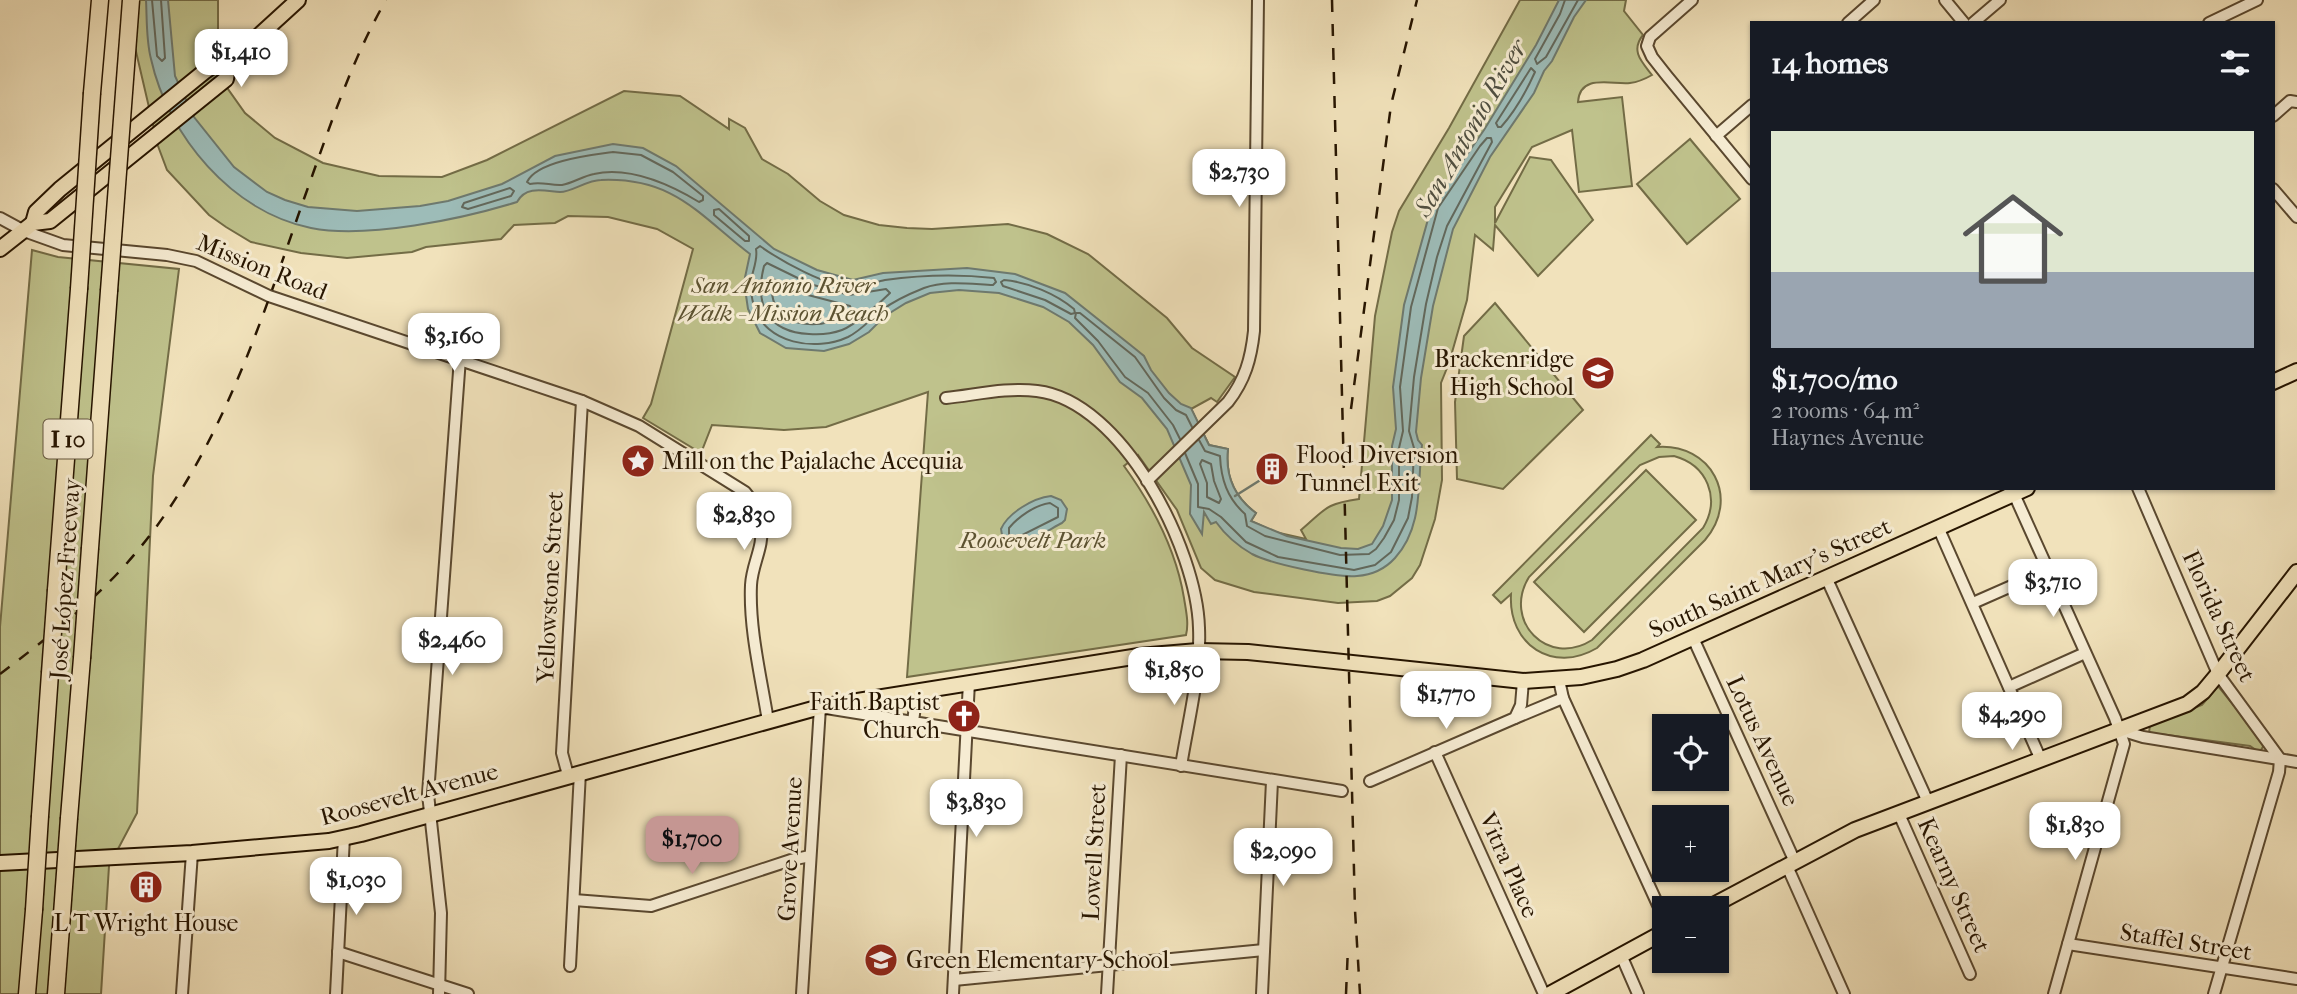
<!DOCTYPE html>
<html lang="en">
<head>
<meta charset="utf-8">
<style>
  body { margin:0; font-family:"IM FELL French Canon",serif; background:#242831; color:#f1f3f6; height:100vh; display:flex; flex-direction:column; font-size:26px; white-space:nowrap }
  * { box-sizing:border-box; margin:0 }
  p { font-size:23px; color:#9ea1a6 }
  .icon { flex:none; width:38px; height:38px; fill:none; stroke:currentColor; stroke-width:2; stroke-linecap:round; stroke-linejoin:round }
  .map { position:relative; flex:1; overflow:hidden }
  .sheet { position:absolute; left:1750px; top:21px; width:525px; height:469px; display:flex; flex-direction:column; background:#171b24; border-radius:0px; box-shadow:0 2px 5px #0004 }
  .sheet>* { flex:none }
  .fabs { position:absolute; left:1652px; top:714px; display:grid; gap:14px }
  .fabs a { display:grid; place-items:center; width:77px; height:77px; border-radius:0px; background:#171b24; box-shadow:0 2px 5px #0004; font-size:35px }
  .price { position:absolute; translate:-50% -60px; padding:0 16px; border-radius:14px; background:#fff; color:#222; font-size:23px; line-height:46px; filter:drop-shadow(0 2px 4px #0008) }
  .price::after { content:''; position:absolute; left:50%; top:42px; width:21px; height:16px; margin-left:-10px; background:inherit; clip-path:polygon(0 0,100% 0,50% 100%) }
  .price.selected { background:#c59692; color:#111 }
  ul { padding:0; list-style:none }
  li { display:grid; align-content:center; gap:14px; height:371px; padding:0 21px }
  li+li { border-top:2px solid #363941 }
  li span { display:grid; place-items:center; height:217px; border-radius:0px; color:#555 }
  li>.icon { margin-inline-start:auto }
  span .icon { width:126px; height:126px; fill:#fffc; stroke-width:1 }
  li b { font-size:30px }
  h2 { display:flex; justify-content:space-between; align-items:center; height:84px; padding:0 21px; font-size:30px }
  .map>svg:first-child { display:block }
  .green { fill:#bfc28c; stroke:#736c46; stroke-width:2; fill-rule:evenodd }
  .water { fill:#9dbcb8; stroke:#6e796e; stroke-width:2 }
  .lines { fill:none; stroke-linecap:round; stroke-linejoin:round }
  .shore { stroke:#62685c; stroke-width:2 }
  .stream { stroke:#6e796e; stroke-width:2.5 }
  .minor-casing { stroke:#5a482f; stroke-width:14 }
  .major-casing { stroke:#271500; stroke-width:18 }
  .highway-casing { stroke:#271500; stroke-width:19 }
  .minor { stroke:#f6ecd3; stroke-width:10 }
  .major { stroke:#f1e2bb; stroke-width:14 }
  .highway { stroke:#f1e2bb; stroke-width:16 }
  .rail { stroke:#271500; stroke-width:2.5; stroke-dasharray:12 12; stroke-linecap:butt }
  .highway-bridge-casing { stroke:#271500; stroke-width:19; stroke-linecap:butt }
  .highway-bridge { stroke:#f1e2bb; stroke-width:16 }
  .labels { text-anchor:middle; stroke-width:6; stroke-linejoin:round; paint-order:stroke }
  .shield { fill:#f6ecd3; stroke:#65563f; stroke-width:2 }
  .shield-label { font-size:23px; font-weight:bold; fill:#271500 }
  .street-label { font-size:24px; fill:#271500; stroke:#f6ecd3 }
  .park-label { font-size:24px; font-style:italic; fill:#5c5231; stroke:#f6ecd3 }
  .poi-label { font-size:24px; fill:#271500; stroke:#f6ecd3; text-anchor:start }
  .water-label { font-size:26px; font-style:italic; fill:#504f40; stroke:#f6ecd3 }
</style>
</head>
<body>
<div class="map">
<svg width="2297" height="994" viewBox="0 0 2297 994">
  <rect width="100%" height="100%" fill="#f1e2bb"/>
  <filter id="stains"><feTurbulence type="fractalNoise" baseFrequency=".00286" numOctaves="4"/><feColorMatrix values="0 0 0 0 .2 0 0 0 0 .09 0 0 0 0 .02 0 0 0 .5 -.17"/></filter>
  <radialGradient id="worn" r=".72"><stop offset=".6" stop-color="#630" stop-opacity="0"/><stop offset="1" stop-color="#630" stop-opacity=".3"/></radialGradient>
  <g class="green">
    <path d="M124,0H218V41L228,89L245,113L275,138L323,163L379,176L442,177L487,160L624,91L680,96L729,129V119L745,128L762,159L788,174L820,201L844,215L879,225L907,228L932,229L1008,224L1047,234L1088,254L1167,318L1192,348L1235,377L1217,402L1211,398L1191,409L1209,445L1228,449C1225,476 1234,497 1256,513L1251,521L1275,532L1306,539L1301,530C1326,509 1324,504 1359,499L1375,316L1392,232L1399,211L1449,128L1520,0H1626L1624,11L1643,35C1630,51 1642,62 1652,75C1645,79 1638,82 1630,83C1612,85 1580,73 1578,102L1622,97L1632,186L1579,192L1572,130L1532,147L1495,207V223L1530,157L1551,160L1593,220L1538,276L1495,225L1493,250L1475,235L1467,300L1449,363L1441,383L1442,480L1435,519L1420,565L1412,578L1390,596L1377,601L1338,603L1254,592L1215,580L1201,568L1177,510L1138,455L1124,466C1153,506 1176,549 1184,598C1186,611 1189,623 1186,635L907,677L928,392L826,427L784,430L712,425L701,453L643,418L651,404L693,249L657,229L608,217L568,216L555,223L514,225L501,239L426,247L412,252L347,258L301,253L251,242L226,227L209,215L167,170L158,146Z"/>
    <path d="M1690,139L1740,199L1687,244L1637,184Z"/>
    <path d="M32,250L58,257L179,269L153,476L137,813L109,866L101,994H0V627Z"/>
    <path d="M1495,303L1583,410L1503,489L1457,479L1455,402L1464,336Z"/>
    <path d="M1651,435L1660,444L1657,447C1711,443 1741,498 1705,540L1597,648C1553,674 1508,645 1511,594L1501,603L1493,595ZM1674,456C1707,465 1721,498 1703,528L1592,640C1548,668 1502,621 1529,577L1640,465L1659,457Z"/>
    <path d="M1646,470L1696,520L1584,632L1534,582Z"/>
    <path d="M2218,686L2263,741L2264,745L2261,750H2256L2250,746L2160,734L2153,736L2149,733L2150,725L2202,705Z"/>
  </g>
  <g class="water">
    <path d="M146,0H168L175,76L194,117L234,167L267,192L285,200L308,207L357,211L420,206L448,201L502,184L555,156L613,144L643,148L676,166L774,249L817,270L853,280L883,273L967,268L1015,274L1065,293L1133,347L1144,356L1151,370L1169,393L1181,404L1191,408L1209,445L1228,449C1225,476 1234,497 1256,513L1251,521L1287,536L1341,548L1358,549L1372,544L1383,526L1392,500V446L1396,429L1393,387L1404,305L1432,205L1484,130L1536,45L1559,0H1586L1574,17L1552,61L1544,71L1534,93L1490,157L1453,229L1433,306L1421,378L1416,432L1418,440L1422,445C1417,483 1424,526 1395,558C1385,569 1371,575 1357,576C1337,578 1271,564 1252,554C1238,546 1226,536 1216,522L1211,524L1204,512L1202,534L1190,514L1191,485L1167,429L1142,398L1120,382L1093,345L1069,322L1043,307L999,293L959,290L930,293L906,303L885,316L869,332L849,344L824,351L786,348L760,333L748,309L744,282L750,254C699,215 674,177 601,180C587,180 572,192 560,192C545,191 526,185 517,202C462,219 367,239 311,228C232,212 168,136 151,59C146,40 147,19 146,0Z"/>
    <path d="M1051,496L1061,500L1067,509L1065,520L1062,523C1047,530 1004,562 1001,529C1008,513 1033,498 1051,496Z"/>
  </g>
  <g class="lines">
    <g class="shore">
      <path d="M152,0L157,56L162,61L165,58L161,0"/>
      <path d="M1565,0L1560,14L1535,59L1537,64L1546,57L1578,0"/>
      <path d="M1531,68L1535,72C1526,92 1516,110 1501,127H1498L1496,123Z"/>
      <path d="M613,152L641,155L673,172L703,196V200L699,202C669,184 630,166 594,174C583,176 573,183 562,185C551,186 542,181 530,184L527,182C537,161 591,155 613,152Z"/>
      <path d="M510,188L514,191L511,196L468,209L462,207L464,203Z"/>
      <path d="M719,209L749,236V241H745L714,215V210Z"/>
      <path d="M760,246C781,261 827,287 853,287C864,287 875,282 885,280C921,275 958,274 994,278L996,282L993,285C971,284 945,280 924,288C909,294 895,300 882,310C870,319 862,330 848,337C816,352 765,344 754,306C752,299 750,287 751,280C753,269 758,260 756,249Z"/>
      <path d="M767,263L810,284L849,295L886,289L890,293C880,303 855,325 842,330C831,334 821,335 809,334C768,332 754,305 764,266Z"/>
      <path d="M773,279L808,295L850,306L852,311C829,330 777,332 772,294C771,288 770,285 773,279Z"/>
      <path d="M1004,280C1028,282 1056,294 1074,309L1075,313L1071,314L1045,300L1003,286L1001,282Z"/>
      <path d="M1180,439L1173,425L1148,393L1125,377L1098,341L1075,318L1076,313H1080L1135,357L1164,398L1176,410L1186,415L1192,427"/>
      <path d="M1185,453L1198,484V507L1209,509L1221,517L1246,542L1278,557L1354,570L1375,565L1391,552L1408,518L1412,497L1414,448L1409,431L1414,377L1426,304L1437,257L1447,226L1492,142L1491,138H1487L1480,146L1438,208L1411,307L1400,387L1403,431L1399,448V500L1394,520L1384,538L1376,549L1369,554L1340,555L1265,536L1247,526L1245,514C1227,498 1221,479 1220,456L1205,451L1199,440"/>
      <path d="M1202,460L1211,464L1214,481L1221,499L1219,503L1207,497V483L1200,464Z"/>
      <path d="M1050,503L1058,508V517L1016,538L1009,535V528C1018,517 1035,505 1050,503Z"/>
    </g>
    <path class="stream" d="M1235,496L1262,479"/>
    <defs>
      <g id="minor">
        <path d="M1692,0L1650,37L1647,46L1652,57L1667,76L1752,179"/>
        <path d="M1945,0L1964,23"/>
        <path d="M1848,23L1874,0"/>
        <path d="M1973,23L2000,0"/>
        <path d="M2209,23L2257,0"/>
        <path d="M2273,116L2290,101L2297,102"/>
        <path d="M1716,136L1752,105"/>
        <path d="M2273,189L2297,217"/>
        <path d="M0,218L24,231L63,245L167,255L196,261L269,296L582,401L639,426L745,492C754,503 760,512 761,526C764,547 752,564 751,585C749,629 761,677 768,721"/>
        <path d="M946,398C975,395 1008,387 1037,391C1123,401 1197,550 1199,628C1201,672 1188,722 1181,766"/>
        <path d="M1147,481L1228,402C1245,380 1251,359 1254,331L1258,0"/>
        <path d="M2009,488L2014,494L2115,718L2124,744L2054,994"/>
        <path d="M2138,488L2218,674L2280,759L2279,772L2214,994"/>
        <path d="M1938,527L2041,760"/>
        <path d="M1826,577L1928,802"/>
        <path d="M1973,603L2048,570"/>
        <path d="M1693,638L1795,862"/>
        <path d="M1559,680L1563,698L1664,918"/>
        <path d="M2009,687L2085,653"/>
        <path d="M917,690L913,722L1342,791"/>
        <path d="M1515,718L1563,698"/>
        <path d="M2120,730L2143,737L2297,762"/>
        <path d="M1435,752L1544,994"/>
        <path d="M568,775L562,753L582,401"/>
        <path d="M1370,781L1515,718L1521,705L1523,681"/>
        <path d="M1899,814L1970,974"/>
        <path d="M1787,866L1844,994"/>
        <path d="M574,900L651,906L791,860L810,856"/>
        <path d="M2068,944L2297,979"/>
        <path d="M338,952L468,994"/>
        <path d="M1621,955L1638,994"/>
        <path d="M570,966L580,772"/>
        <path d="M954,980L1264,950"/>
        <path d="M182,994L192,853"/>
        <path d="M336,994L344,837"/>
        <path d="M439,994L441,913L428,794L460,358"/>
        <path d="M802,994L820,707L913,722"/>
        <path d="M953,994L969,682"/>
        <path d="M1107,994L1121,755"/>
        <path d="M1262,994L1272,781"/>
      </g>
      <g id="major">
        <path d="M33,223L36,212L60,189L204,72L214,65L228,64L298,0"/>
        <path d="M0,249L33,223L50,221L226,79L228,64"/>
        <path d="M2273,382L2297,371"/>
        <path d="M0,863L192,853L329,841L361,834L820,707L1139,656L1198,651L1248,652L1523,681L1581,677L1617,669L1643,660L2027,488"/>
        <path d="M1708,908L1855,830L2187,704L2203,692L2218,674L2297,572"/>
        <path d="M1550,994L1664,932"/>
      </g>
      <g id="highway">
        <path d="M92,93L100,0"/>
        <path d="M90,548L109,291"/>
        <path d="M56,590L79,289"/>
        <path d="M40,816L50,673"/>
        <path d="M69,818L82,658"/>
        <path d="M27,994L34,910"/>
        <path d="M56,994L62,914"/>
      </g>
    </defs>
    <use href="#minor" class="minor-casing"/>
    <use href="#major" class="major-casing"/>
    <use href="#highway" class="highway-casing"/>
    <use href="#minor" class="minor"/>
    <use href="#major" class="major"/>
    <use href="#highway" class="highway"/>
    <g class="rail">
      <path d="M1332,0L1355,910L1360,994"/>
      <path d="M1351,409L1391,105L1417,0"/>
      <path d="M0,674C41,643 82,611 117,574C216,469 258,329 305,196C329,129 351,61 386,0"/>
      <path d="M1346,994L1348,947"/>
    </g>
    <defs>
      <g id="highway-bridge">
        <path d="M79,289L92,93"/>
        <path d="M109,291L131,0"/>
        <path d="M82,658L90,548"/>
        <path d="M50,673L56,590"/>
        <path d="M34,910L40,816"/>
        <path d="M62,914L69,818"/>
      </g>
    </defs>
    <use href="#highway-bridge" class="highway-bridge-casing"/>
    <use href="#highway-bridge" class="highway-bridge"/>
  </g>
  <defs>
    <symbol id="school-disc" viewBox="-11 -11 22 22"><circle r="9.5" fill="#8f2418" stroke="#f6ecd3"/><path d="M0-5L7-2L0 1L-7-2ZM-4 1L0 2.5L4 1V4Q0 6-4 4Z" fill="#fff"/></symbol>
    <symbol id="sight-disc" viewBox="-11 -11 22 22"><circle r="9.5" fill="#8f2418" stroke="#f6ecd3"/><path d="M0-6L1.8-2.2L6-1.7L2.9 1.2L3.7 5.4L0 3.3L-3.7 5.4L-2.9 1.2L-6-1.7L-1.8-2.2Z" fill="#fff"/></symbol>
    <symbol id="building-disc" viewBox="-11 -11 22 22"><circle r="9.5" fill="#8f2418" stroke="#f6ecd3"/><path d="M-4-6H4V6H1V3H-1V6H-4ZM-2.5-4.3h1.7v1.8h-1.7ZM.8-4.3h1.7v1.8H.8ZM-2.5-1h1.7V.8h-1.7ZM.8-1h1.7V.8H.8Z" fill="#fff"/></symbol>
    <symbol id="church-disc" viewBox="-11 -11 22 22"><circle r="9.5" fill="#8f2418" stroke="#f6ecd3"/><path d="M-1.2-6h2.4v3.5h3.3v2.4h-3.3V6h-2.4V-.1h-3.3v-2.4h3.3Z" fill="#fff"/></symbol>
  </defs>
  <g fill-rule="evenodd">
    <use href="#school-disc" x="1579" y="354" width="38" height="38"/>
    <use href="#sight-disc" x="619" y="442" width="38" height="38"/>
    <use href="#building-disc" x="1253" y="450" width="38" height="38"/>
    <use href="#church-disc" x="945" y="697" width="38" height="38"/>
    <use href="#building-disc" x="127" y="868" width="38" height="38"/>
    <use href="#school-disc" x="862" y="941" width="38" height="38"/>
  </g>
  <g class="labels">
    <rect class="shield" x="43.5" y="419.5" width="49" height="39" rx="5"/>
    <g class="shield-label">
      <text x="68" y="447">I 10</text>
    </g>
    <g class="street-label">
      <text transform="translate(262 267) rotate(22)" y="8">Mission Road</text>
      <text transform="translate(1770 578) rotate(-24)" y="8">South Saint Mary's Street</text>
      <text transform="translate(65 579) rotate(-86)" y="8">José López Freeway</text>
      <text transform="translate(550 587) rotate(-87)" y="8">Yellowstone Street</text>
      <text transform="translate(2219 616) rotate(65)" y="8">Florida Street</text>
      <text transform="translate(1763 741) rotate(65)" y="8">Lotus Avenue</text>
      <text transform="translate(409 794) rotate(-15)" y="8">Roosevelt Avenue</text>
      <text transform="translate(790 849) rotate(-87)" y="8">Grove Avenue</text>
      <text transform="translate(1094 852) rotate(-87)" y="8">Lowell Street</text>
      <text transform="translate(1509 865) rotate(66)" y="8">Vitra Place</text>
      <text transform="translate(1954 885) rotate(66)" y="8">Kearny Street</text>
      <text transform="translate(2186 942) rotate(9)" y="8">Staffel Street</text>
    </g>
    <g class="park-label">
      <text x="783" y="293">San Antonio River<tspan x="783" dy="28">Walk - Mission Reach</tspan></text>
      <text x="1033" y="548">Roosevelt Park</text>
    </g>
    <g class="poi-label">
      <text x="1574" y="367" text-anchor="end">Brackenridge<tspan x="1574" dy="28">High School</tspan></text>
      <text x="1296" y="463">Flood Diversion<tspan x="1296" dy="28">Tunnel Exit</tspan></text>
      <text x="662" y="469">Mill on the Pajalache Acequia</text>
      <text x="940" y="710" text-anchor="end">Faith Baptist<tspan x="940" dy="28">Church</tspan></text>
      <text x="146" y="931" text-anchor="middle">L T Wright House</text>
      <text x="906" y="968">Green Elementary School</text>
    </g>
    <g class="water-label">
      <text transform="translate(1470 128) rotate(-60)" y="9">San Antonio River</text>
    </g>
  </g>
  <rect width="100%" height="100%" filter="url(#stains)"/>
  <rect width="100%" height="100%" fill="url(#worn)"/>
</svg>
<div class="fabs">
<a><svg class="icon" aria-label="locate" viewBox="0 0 24 24"><circle cx="12" cy="12" r="6"/><path d="M12 2v4M12 18v4M2 12h4M18 12h4"/></svg></a>
<a>+</a>
<a>−</a>
</div>
<b class="price" style="left:241px;top:89px">$1,410</b>
<b class="price" style="left:1239px;top:209px">$2,730</b>
<b class="price" style="left:454px;top:373px">$3,160</b>
<b class="price" style="left:744px;top:552px">$2,830</b>
<b class="price" style="left:2053px;top:619px">$3,710</b>
<b class="price" style="left:452px;top:677px">$2,460</b>
<b class="price" style="left:1174px;top:707px">$1,850</b>
<b class="price" style="left:1446px;top:731px">$1,770</b>
<b class="price" style="left:2012px;top:752px">$4,290</b>
<b class="price" style="left:976px;top:839px">$3,830</b>
<b class="price" style="left:2075px;top:862px">$1,830</b>
<b class="price selected" style="left:692px;top:876px">$1,700</b>
<b class="price" style="left:1283px;top:888px">$2,090</b>
<b class="price" style="left:356px;top:917px">$1,030</b>
<section class="sheet">
<h2>14 homes<svg class="icon" aria-label="filters" viewBox="0 0 24 24"><path d="M4 7h16M4 17h16"/><circle cx="9" cy="7" r="2"/><circle cx="15" cy="17" r="2"/></svg></h2>
<ul>
<li><span style="background:linear-gradient(#dfe7d0 65%,#9aa5b1 0)"><svg class="icon" aria-label="home" viewBox="0 0 24 24"><path d="M3 11l9-7 9 7M6 9v11h12V9"/></svg></span><div><b>$1,700/mo</b><p>2 rooms · 64 m²</p><p>Haynes Avenue</p></div></li>
</ul>
</section>
</div>
</body>
</html>
